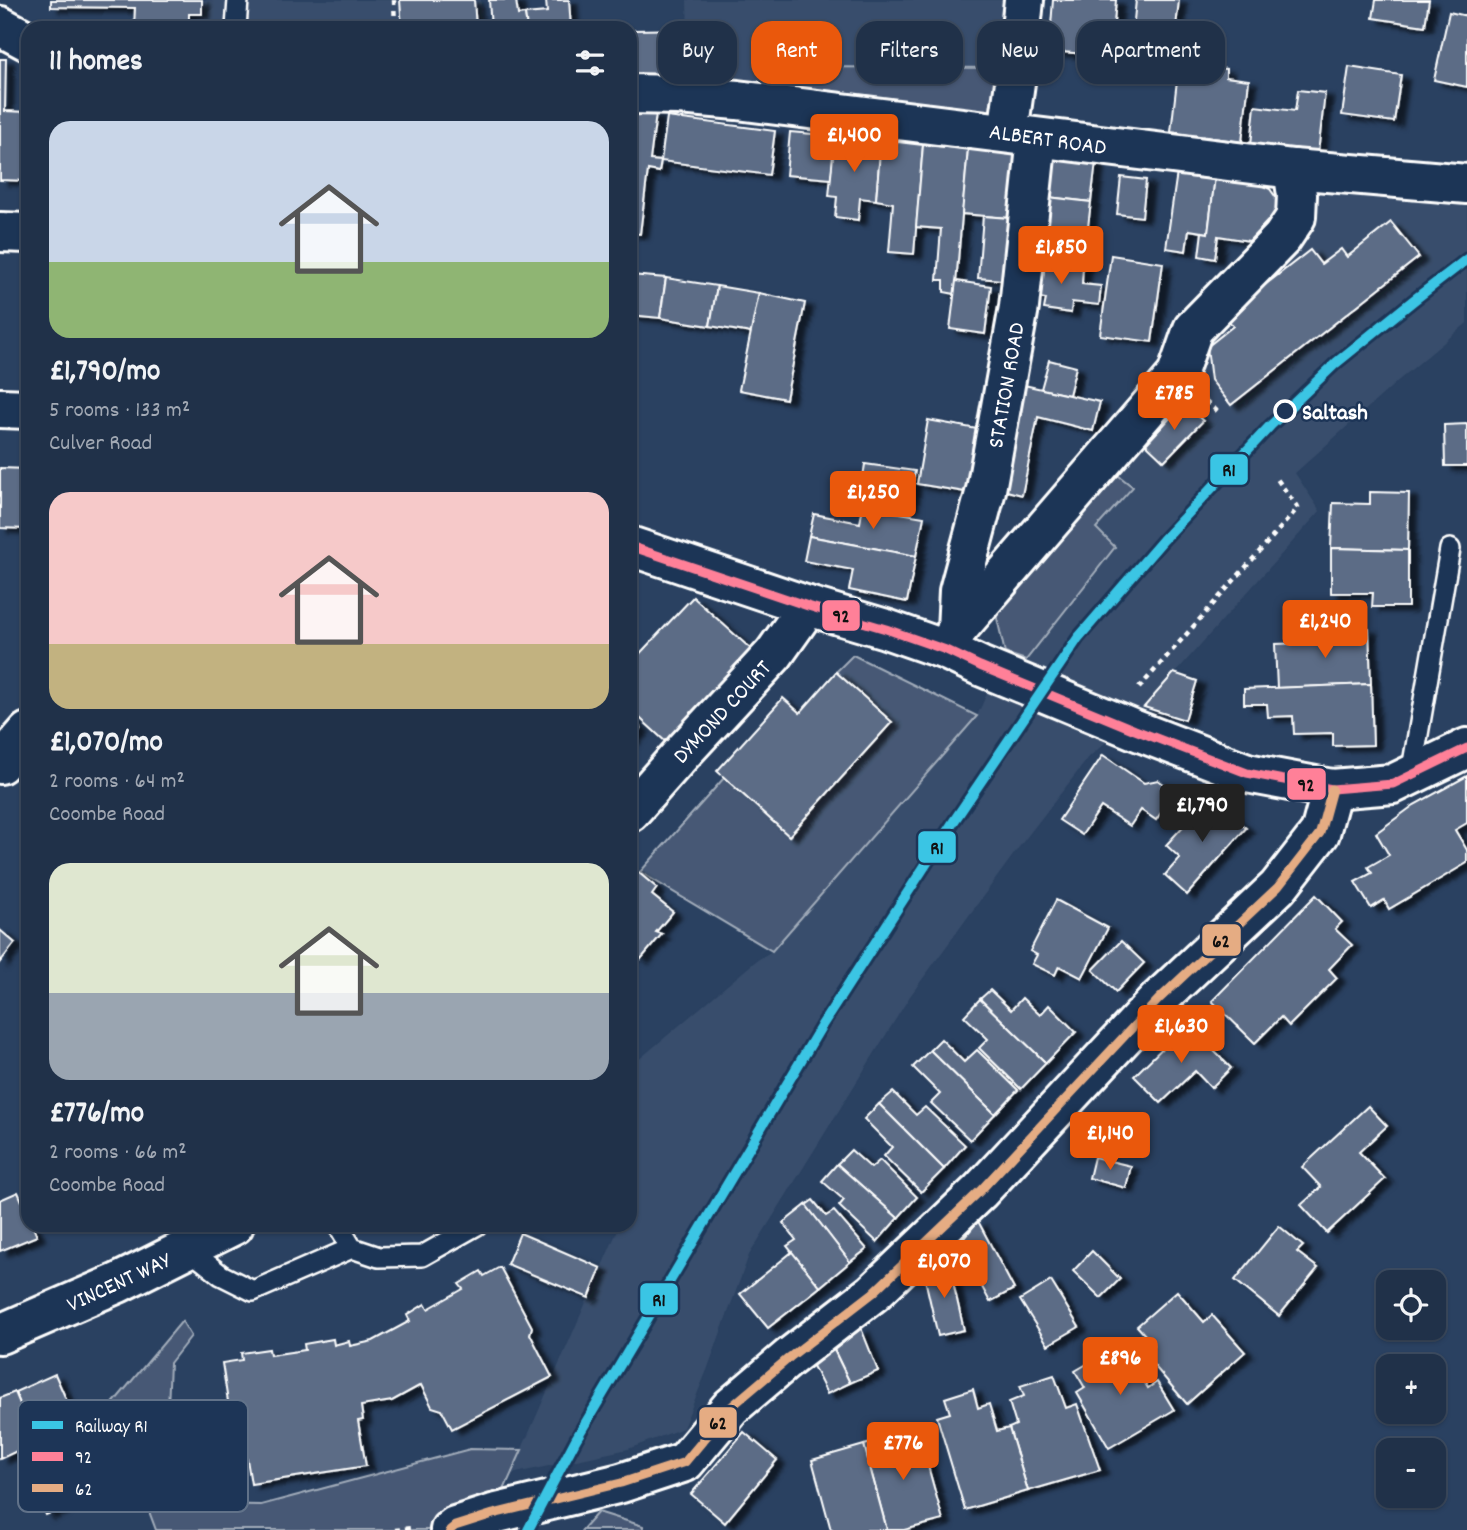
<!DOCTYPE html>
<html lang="en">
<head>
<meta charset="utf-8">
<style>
  body { margin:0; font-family:Dekko,sans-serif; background:#2d3d53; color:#f1f3f6; height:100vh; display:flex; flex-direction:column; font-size:26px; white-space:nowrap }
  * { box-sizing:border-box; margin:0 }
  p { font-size:23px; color:#a2a9b4 }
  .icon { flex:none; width:38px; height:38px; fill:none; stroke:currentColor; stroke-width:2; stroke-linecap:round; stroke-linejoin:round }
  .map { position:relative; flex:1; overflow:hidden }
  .drawer { position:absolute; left:21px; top:21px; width:616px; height:1211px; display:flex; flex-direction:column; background:#203149; border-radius:21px; box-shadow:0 2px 5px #0004,0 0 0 2px #3d4c61 }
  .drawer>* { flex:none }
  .top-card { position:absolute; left:658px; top:21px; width:665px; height:63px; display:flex; gap:14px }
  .tools { position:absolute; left:1376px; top:1270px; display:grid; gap:14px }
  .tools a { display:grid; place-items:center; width:70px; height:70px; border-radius:14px; background:#203149; box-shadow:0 2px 5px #0004,0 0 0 2px #3d4c61; font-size:35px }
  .price { position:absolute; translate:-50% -60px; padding:0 16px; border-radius:7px; background:#ea580c; color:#fff; font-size:23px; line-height:46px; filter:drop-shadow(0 2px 4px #0008) }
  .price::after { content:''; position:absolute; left:50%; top:42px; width:21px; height:16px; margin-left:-10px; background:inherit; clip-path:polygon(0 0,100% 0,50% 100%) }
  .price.on { background:#222; color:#fff }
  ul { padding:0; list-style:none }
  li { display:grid; align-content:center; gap:14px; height:371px; padding:0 28px }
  li span { display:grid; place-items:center; height:217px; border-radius:21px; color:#555 }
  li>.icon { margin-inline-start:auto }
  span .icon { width:126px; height:126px; fill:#fffc; stroke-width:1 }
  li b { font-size:30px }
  h2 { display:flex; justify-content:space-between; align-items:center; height:84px; padding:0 28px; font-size:30px }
  .chip { padding:0 24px; border-radius:21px; background:#203149; box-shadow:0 2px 5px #0004,0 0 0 2px #3d4c61; font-size:24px; line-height:63px }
  .chip.on { background:#ea580c; color:#fff }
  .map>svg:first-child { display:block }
  .built { fill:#394e6c }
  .green { fill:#465975; stroke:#a2acba; stroke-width:2 }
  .building { fill:#5b6c86; stroke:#fff; stroke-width:2; filter:url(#shadow) }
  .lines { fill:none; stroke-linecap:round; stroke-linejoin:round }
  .service-casing { stroke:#fff; stroke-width:24 }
  .minor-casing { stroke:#fff; stroke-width:44 }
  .path { stroke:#fff; stroke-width:4.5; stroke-dasharray:5 5; stroke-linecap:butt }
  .service { stroke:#1d3557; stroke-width:19 }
  .minor { stroke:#1d3557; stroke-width:38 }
  .bus-1-casing { stroke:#1d3557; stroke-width:14 }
  .bus-2-casing { stroke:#1d3557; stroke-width:14 }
  .bus-1 { stroke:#ff8098; stroke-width:9 }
  .bus-2 { stroke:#e5ac83; stroke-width:9 }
  .rail-1-casing { stroke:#1d3557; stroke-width:16 }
  .rail-1 { stroke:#3ac5e4; stroke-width:10 }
  .stop-dot { fill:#1d3557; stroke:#fff; stroke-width:3.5 }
  .labels { text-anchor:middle; stroke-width:5; stroke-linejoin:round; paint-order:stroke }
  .street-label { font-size:23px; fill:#fff; stroke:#1d3557 }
  .stop-label { font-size:23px; font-weight:bold; fill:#fff; stroke:#1d3557; text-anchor:start }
  .key { fill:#1d3557; stroke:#617289; stroke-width:2 }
  .key-label { font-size:19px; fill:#fff }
  .line-badge { stroke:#1d3557; stroke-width:2.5 }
  .pale-badge-label { font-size:19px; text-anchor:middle; font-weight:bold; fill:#111 }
</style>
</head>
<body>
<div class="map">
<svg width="1467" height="1530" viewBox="0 0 1467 1530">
  <defs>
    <filter id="shadow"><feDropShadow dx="8" dy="4.5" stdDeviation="2" flood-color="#0009"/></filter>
  </defs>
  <rect width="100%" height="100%" fill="#2a4161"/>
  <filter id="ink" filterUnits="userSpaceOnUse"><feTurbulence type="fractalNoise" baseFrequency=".0143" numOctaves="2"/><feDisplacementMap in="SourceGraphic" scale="14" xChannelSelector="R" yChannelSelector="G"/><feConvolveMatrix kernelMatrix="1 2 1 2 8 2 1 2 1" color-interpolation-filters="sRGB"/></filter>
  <g filter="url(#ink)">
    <g class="built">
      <path d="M202,0H481L482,28H201Z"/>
      <path d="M687,0H1024L1017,68L775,67L770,104L690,96Z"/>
      <path d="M1317,194L1467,203V323L1400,379L1295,473L1320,511L1141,711L1089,757L1019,847L910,996L749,1255L707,1370L683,1428L628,1449L511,1474L620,1225H630V1203L637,1187L630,1176V1067L756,961L772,951L977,716L1005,653L994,605L1204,338L1303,243L1315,215Z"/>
    </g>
    <g class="green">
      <path d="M775,67L1017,68L1008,133L770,104Z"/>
      <path d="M1110,469L1133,487L1096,528L1115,547L1026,660L1005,653L994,605Z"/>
      <path d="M853,655L977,716L772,951L640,872L724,778L790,836L892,722L836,672Z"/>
      <path d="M182,1321L191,1336L170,1363L167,1429L149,1443L162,1486L205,1504L261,1505L470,1449L522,1450L486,1530H156L110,1407Z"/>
      <path d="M598,1512L643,1526V1530H582Z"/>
    </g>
    <g class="building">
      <path d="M51,0H202V14H189V27H134L135,8L51,7Z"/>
      <path d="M400,0H474L476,28H402Z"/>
      <path d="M489,0H516L518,15L525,14L527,28H491Z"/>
      <path d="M546,0H569L571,28H527L525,14L547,12Z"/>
      <path d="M1053,0H1116L1111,56L1049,51Z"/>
      <path d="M1136,0H1179L1174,45L1132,41Z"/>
      <path d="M1376,0H1429L1425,26L1373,18Z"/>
      <path d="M1449,12L1467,16V87L1434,80Z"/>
      <path d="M688,29L689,76H634V30Z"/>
      <rect x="630" y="43" width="4" height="33"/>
      <path d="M0,59H6L5,111L28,112V181L0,180Z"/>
      <path d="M1179,63L1226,69V77L1249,80L1242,142L1171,132Z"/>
      <path d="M1349,67L1401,75L1394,122L1342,115Z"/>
      <path d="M1298,90L1325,93L1318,153L1251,145L1255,106L1295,111Z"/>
      <path d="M656,114L650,160L661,161L659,172L648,170L640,234L630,233V115Z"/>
      <path d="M667,117L775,131L769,175L661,161Z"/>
      <path d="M790,132L835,136L831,179L786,175Z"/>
      <path d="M835,136L881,140L876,200L860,198L858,220L835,217L837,197L829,196Z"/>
      <path d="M881,140L923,145L914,254L889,252L893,203L876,200Z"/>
      <path d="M923,145L968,149L955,294L944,292V280H937L941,229L916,227Z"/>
      <path d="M968,149L1028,156L1022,219L962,214Z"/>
      <path d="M1044,156L1096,162L1091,202L1039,196Z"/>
      <path d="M1177,172L1215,177L1208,233L1189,230L1186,251L1166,248Z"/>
      <path d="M1121,177L1146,180L1142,217L1117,214Z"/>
      <path d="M1215,177L1256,183L1270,189L1277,199V211L1249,241L1218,236L1215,259L1199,256L1202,232L1208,233Z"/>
      <path d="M1039,196L1091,202L1087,235L1035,229Z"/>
      <path d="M983,216L1022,219L1015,281L978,278Z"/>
      <path d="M1391,222L1419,257L1231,405L1211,380L1207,347L1233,326L1225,316L1310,250L1321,264L1341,249L1347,257Z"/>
      <path d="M1035,229L1087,235L1083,266L1031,259Z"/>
      <path d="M1111,255L1163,263L1152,342L1100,335Z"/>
      <path d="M1031,259L1083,266L1082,284L1101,286L1099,305L1072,302L1071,313L1044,309L1046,299L1027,296Z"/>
      <path d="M630,275L666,278L660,318L630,315Z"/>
      <path d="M666,278L717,286L710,326L660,318Z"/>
      <path d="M956,281L991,286L985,334L950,329Z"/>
      <path d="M717,286L759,293L751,333L710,326Z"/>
      <path d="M759,293L805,303L786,399L739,390Z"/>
      <path d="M1049,360L1076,367L1069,395L1041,389Z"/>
      <path d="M1015,383L1100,402L1093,431L1038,417L1022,495L995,488Z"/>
      <path d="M1184,403L1203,421L1164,461L1146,444Z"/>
      <path d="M928,420L988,431L977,494L917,484Z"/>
      <path d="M1467,424V466H1445L1444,425Z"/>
      <path d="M865,464L915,471L909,506L860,498Z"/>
      <path d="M0,468L28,469V529L0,528Z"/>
      <path d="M1370,492L1409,493L1408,550L1331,548L1333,503L1370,504Z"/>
      <path d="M863,507L924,517L916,556L809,536L814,514L860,523Z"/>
      <path d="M809,536L916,556L907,602L849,590L853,570L804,561Z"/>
      <path d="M1331,548L1408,550V607H1372L1373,593H1331Z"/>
      <path d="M693,597L752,650L667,743L630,709V664Z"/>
      <path d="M1369,629L1371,684L1277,688L1275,644L1305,643V631Z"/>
      <path d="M836,672L892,722L789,836L717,771L783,698L800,713Z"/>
      <path d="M1174,673L1197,681L1185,720L1144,707Z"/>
      <path d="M1371,684L1373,745L1333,746V733L1294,734L1293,716L1268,717L1267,704H1244V689Z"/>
      <path d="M630,717L641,728L630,740Z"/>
      <path d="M1103,755L1144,783L1158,780L1175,792L1156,820L1141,810L1130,826L1101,807L1082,835L1059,820Z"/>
      <path d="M1467,776V823L1455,830L1467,850V863L1389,909L1384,900L1371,908L1355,882L1372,873L1368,867L1389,855L1376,833L1414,805Z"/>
      <path d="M1210,797L1246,828L1187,895L1165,875L1180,858L1166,845Z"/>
      <path d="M633,868L657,888L652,895L673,912L656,932L662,934L641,959L633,952L630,956V872Z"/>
      <path d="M1316,895L1342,922L1335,929L1352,945L1329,969L1337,978L1289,1026L1281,1017L1255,1043L1212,1001Z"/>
      <path d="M1056,900L1108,928L1082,978L1059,966L1055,975L1032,964L1037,955L1030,951Z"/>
      <path d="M0,930L15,943L0,962Z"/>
      <path d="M1121,941L1144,963L1116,992L1093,970Z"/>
      <path d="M990,990L1011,1010L1022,998L1040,1015L1049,1005L1076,1032L1046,1063L980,999Z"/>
      <path d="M980,999L1046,1063L1021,1089L979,1048L988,1039L964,1016Z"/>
      <path d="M1187,1024L1231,1068L1211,1088L1195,1071L1161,1103L1134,1076Z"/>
      <path d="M941,1039L964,1062L977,1050L1018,1090L995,1114L930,1050Z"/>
      <path d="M930,1050L995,1114L970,1140L931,1103L940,1094L913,1067Z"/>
      <path d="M893,1092L916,1115L925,1107L965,1145L944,1169L879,1104Z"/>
      <path d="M879,1104L944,1169L921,1192L884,1156L892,1147L864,1119Z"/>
      <path d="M1368,1106L1387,1126L1359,1152L1385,1179L1327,1233L1301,1205L1321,1187L1302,1167Z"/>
      <path d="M851,1150L871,1168L880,1160L917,1197L898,1218L837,1164Z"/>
      <path d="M1094,1157L1131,1166L1126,1188L1089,1178Z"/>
      <path d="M837,1164L898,1218L877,1242L839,1206L844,1200L822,1181Z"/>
      <path d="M18,1192L28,1215V1225H32L37,1236L0,1251V1200Z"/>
      <path d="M813,1200L826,1216L834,1211L867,1249L850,1262L806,1205Z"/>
      <path d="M806,1205L850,1262L820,1287L787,1246L796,1240L783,1223Z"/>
      <path d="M978,1221L1014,1289L990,1302L959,1244Z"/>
      <path d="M1279,1226L1303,1246L1297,1252L1318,1268L1279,1316L1235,1280Z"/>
      <path d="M520,1233L601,1268L589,1298L507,1264Z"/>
      <path d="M1092,1251L1120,1279L1101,1298L1073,1271Z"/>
      <path d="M792,1252L820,1287L768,1328L740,1294Z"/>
      <path d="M947,1256L964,1330L938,1336L925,1279Z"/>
      <path d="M500,1267L532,1327L530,1334L552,1377L452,1429L442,1410L432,1407L421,1385L392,1401L361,1406L363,1420L358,1421L366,1466L251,1484L247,1459L237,1460L222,1363L242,1360L241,1353L269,1349L270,1355L305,1350L304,1344L333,1339L334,1345L349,1341L350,1346L373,1341L410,1321L407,1315L425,1304L428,1309L463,1289L459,1284L481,1271L484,1276Z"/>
      <path d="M1051,1281L1079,1327L1048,1345L1020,1300Z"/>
      <path d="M1177,1291L1204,1322L1212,1315L1245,1352L1187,1404L1144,1354L1154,1345L1137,1326Z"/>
      <path d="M861,1328L878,1371L850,1383L834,1350Z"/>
      <path d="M1121,1344L1148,1388L1157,1382L1174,1410L1109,1448L1077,1393L1085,1388L1075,1371Z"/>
      <path d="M834,1350L850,1383L827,1394L811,1362Z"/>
      <path d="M55,1374L77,1424L36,1442L15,1392Z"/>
      <path d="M1054,1375L1066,1408L1077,1404L1100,1470L1028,1491L1009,1428L1016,1425L1009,1402L1024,1396L1020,1386Z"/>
      <path d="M973,1389L978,1408L989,1404L997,1431L1009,1428L1028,1491L965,1510L937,1417L950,1413L945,1398Z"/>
      <path d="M15,1392L36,1442L0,1459V1398Z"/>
      <path d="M918,1430L943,1520L904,1530H887L864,1445Z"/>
      <path d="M744,1432L777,1460L725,1523L691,1494Z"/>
      <path d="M864,1445L887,1530H831L812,1460Z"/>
      <path d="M50,1482L62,1508L46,1515L35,1489Z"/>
    </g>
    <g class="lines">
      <defs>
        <g id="service">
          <path d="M236,28L238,0"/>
          <path d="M1411,775L1450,549"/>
          <path d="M338,1225L352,1248L379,1257L422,1256L477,1225"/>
          <path d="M187,1248L221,1275L253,1291L352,1248"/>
        </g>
        <g id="minor">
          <path d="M0,26L28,41"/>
          <path d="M630,94L679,95L737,100L1293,169L1467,184"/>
          <path d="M1008,133L1017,68L1024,0"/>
          <path d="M0,232L28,233"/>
          <path d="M0,408L28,409"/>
          <path d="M630,546L808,606L886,629L946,650L980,666L1135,730L1247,773L1332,789L1393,784L1467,748"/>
          <path d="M957,630L959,591L986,490L1019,307L1037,138"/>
          <path d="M946,650L957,630L1177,375L1193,329L1282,238L1296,217L1297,195L1293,169"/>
          <path d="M0,764L28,732"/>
          <path d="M630,812L684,751L774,654L808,606"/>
          <path d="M0,1334L118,1283L234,1225"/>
          <path d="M450,1530L455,1526L493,1514L621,1483L685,1462L731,1407L790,1357L873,1293L980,1191L1159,999L1278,887L1320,833L1332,789"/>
        </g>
      </defs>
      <use href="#service" class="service-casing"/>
      <use href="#minor" class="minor-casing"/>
      <g class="path">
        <path d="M394,0L395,28"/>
        <path d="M1206,401L1218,412"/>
        <path d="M1139,688L1298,508L1277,479"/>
        <path d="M395,1530L412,1528"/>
      </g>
      <use href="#service" class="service"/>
      <use href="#minor" class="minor"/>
      <defs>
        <path id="bus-1" d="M630,546L808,606L886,629L946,650L980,666L1135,730L1247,773L1332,789L1393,784L1467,748"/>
        <path id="bus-2" d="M450,1530L455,1526L493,1514L621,1483L685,1462L731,1407L790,1357L873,1293L980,1191L1159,999L1278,887L1320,833L1332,789"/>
      </defs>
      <use href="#bus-1" class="bus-1-casing"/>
      <use href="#bus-2" class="bus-2-casing"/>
      <use href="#bus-1" class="bus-1"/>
      <use href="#bus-2" class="bus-2"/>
      <defs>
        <path id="rail-1" d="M528,1530L576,1439L822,1025L954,821L1078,638L1163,540L1270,426L1336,363L1414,300L1467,259"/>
      </defs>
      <use href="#rail-1" class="rail-1-casing"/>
      <use href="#rail-1" class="rail-1"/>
    </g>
  </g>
  <circle class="stop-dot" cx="1285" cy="411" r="10"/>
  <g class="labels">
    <g class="street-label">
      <text transform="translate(1048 138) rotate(8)" y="8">ALBERT ROAD</text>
      <text transform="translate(1005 385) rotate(-80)" y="8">STATION ROAD</text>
      <text transform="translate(721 711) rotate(-47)" y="8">DYMOND COURT</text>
      <text transform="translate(118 1281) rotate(-25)" y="8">VINCENT WAY</text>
    </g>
    <g class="stop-label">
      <text x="1302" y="419">Saltash</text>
    </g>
  </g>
  <rect x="18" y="1400" width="230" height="112" rx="10" class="key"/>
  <rect x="32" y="1421" width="31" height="8" fill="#3ac5e4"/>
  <rect x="32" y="1452" width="31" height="9" fill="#ff8098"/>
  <rect x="32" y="1484" width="31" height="8" fill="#e5ac83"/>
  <g class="key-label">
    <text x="75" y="1432">Railway R1</text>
    <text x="75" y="1463">92</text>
    <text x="75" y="1495">62</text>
  </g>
  <g class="line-badge">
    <rect x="1209" y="453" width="40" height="33" rx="7" fill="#3ac5e4"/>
    <rect x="821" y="599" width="40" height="33" rx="7" fill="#ff8098"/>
    <rect x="1286" y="767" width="41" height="34" rx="7" fill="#ff8098"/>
    <rect x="917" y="830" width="40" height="34" rx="7" fill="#3ac5e4"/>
    <rect x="1201" y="923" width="41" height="34" rx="7" fill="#e5ac83"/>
    <rect x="639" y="1282" width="40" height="34" rx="7" fill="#3ac5e4"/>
    <rect x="698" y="1406" width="40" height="33" rx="7" fill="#e5ac83"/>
  </g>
  <g class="pale-badge-label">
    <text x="1229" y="476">R1</text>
    <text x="841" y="622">92</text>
    <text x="1306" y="791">92</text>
    <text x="937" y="854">R1</text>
    <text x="1221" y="947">62</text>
    <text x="659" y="1306">R1</text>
    <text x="718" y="1429">62</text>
  </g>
</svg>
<div class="tools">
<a><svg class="icon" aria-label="locate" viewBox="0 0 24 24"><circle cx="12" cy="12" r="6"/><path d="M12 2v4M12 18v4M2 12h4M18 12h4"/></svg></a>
<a>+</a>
<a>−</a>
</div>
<b class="price" style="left:854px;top:174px">£1,400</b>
<b class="price" style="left:1061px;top:286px">£1,850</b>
<b class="price" style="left:1174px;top:432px">£785</b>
<b class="price" style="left:873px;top:531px">£1,250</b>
<b class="price" style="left:1325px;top:660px">£1,240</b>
<b class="price on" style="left:1202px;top:844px">£1,790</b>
<b class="price" style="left:1181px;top:1065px">£1,630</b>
<b class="price" style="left:1110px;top:1172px">£1,140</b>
<b class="price" style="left:944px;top:1300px">£1,070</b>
<b class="price" style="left:1120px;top:1397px">£896</b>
<b class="price" style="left:903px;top:1482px">£776</b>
<div class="top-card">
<a class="chip">Buy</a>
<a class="chip on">Rent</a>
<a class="chip">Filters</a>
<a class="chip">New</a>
<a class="chip">Apartment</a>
</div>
<section class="drawer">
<h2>11 homes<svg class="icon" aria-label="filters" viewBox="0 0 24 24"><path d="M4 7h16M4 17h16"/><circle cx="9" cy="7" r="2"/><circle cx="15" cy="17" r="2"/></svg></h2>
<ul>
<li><span style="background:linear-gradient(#c9d6e8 65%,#8fb573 0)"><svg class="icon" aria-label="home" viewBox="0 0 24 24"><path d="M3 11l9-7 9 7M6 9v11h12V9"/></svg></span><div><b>£1,790/mo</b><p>5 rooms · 133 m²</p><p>Culver Road</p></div></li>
<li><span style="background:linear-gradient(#f6c9c9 70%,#c2b280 0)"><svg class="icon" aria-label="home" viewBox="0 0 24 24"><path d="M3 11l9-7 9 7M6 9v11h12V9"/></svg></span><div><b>£1,070/mo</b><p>2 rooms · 64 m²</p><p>Coombe Road</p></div></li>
<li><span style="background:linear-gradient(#dfe7d0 60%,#9aa5b1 0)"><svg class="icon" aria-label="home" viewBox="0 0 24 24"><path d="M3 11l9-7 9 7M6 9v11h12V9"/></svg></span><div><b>£776/mo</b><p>2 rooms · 66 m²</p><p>Coombe Road</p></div></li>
</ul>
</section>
</div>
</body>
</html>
